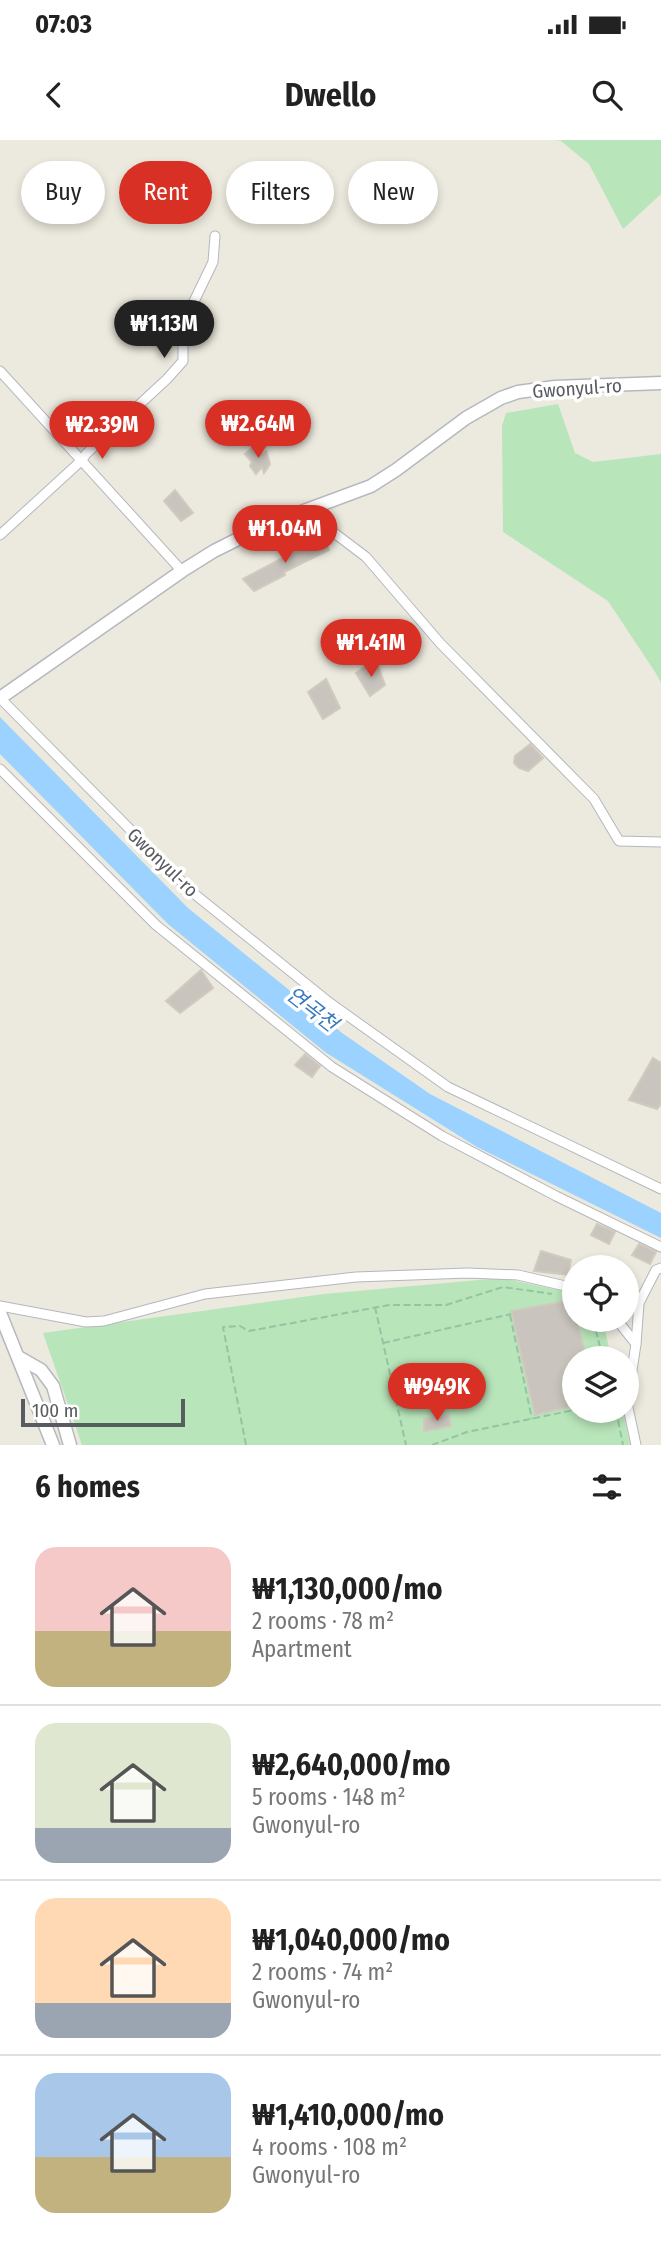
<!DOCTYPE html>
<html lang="en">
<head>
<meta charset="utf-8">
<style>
  body { margin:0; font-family:"Fira Sans Condensed","Noto Sans KR",sans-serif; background:#f6f6f6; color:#222; height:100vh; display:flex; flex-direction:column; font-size:26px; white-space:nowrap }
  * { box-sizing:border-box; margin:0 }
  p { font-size:23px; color:#767676 }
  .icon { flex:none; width:38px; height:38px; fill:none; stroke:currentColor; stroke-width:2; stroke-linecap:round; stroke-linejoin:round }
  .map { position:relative; height:1305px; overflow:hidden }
  .sheet { display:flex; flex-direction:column; background:#fff; flex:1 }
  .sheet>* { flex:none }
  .top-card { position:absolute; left:21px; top:21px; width:620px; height:63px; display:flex; gap:14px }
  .tools { position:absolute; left:562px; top:1115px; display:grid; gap:14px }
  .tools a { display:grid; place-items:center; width:77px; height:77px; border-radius:50%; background:#fff; box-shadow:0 4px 10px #0003; font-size:35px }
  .scale { position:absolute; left:21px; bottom:18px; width:164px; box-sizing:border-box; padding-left:7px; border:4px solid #585c61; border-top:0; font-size:19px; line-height:24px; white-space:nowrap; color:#585c61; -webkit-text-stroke:5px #fff; paint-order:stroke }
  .price { position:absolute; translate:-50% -60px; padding:0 16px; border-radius:24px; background:#d93025; color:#fff; font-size:23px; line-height:46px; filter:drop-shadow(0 2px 4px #0008) }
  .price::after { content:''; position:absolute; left:50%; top:42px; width:21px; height:16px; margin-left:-10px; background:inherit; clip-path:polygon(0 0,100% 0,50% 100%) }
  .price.current { background:#222; color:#fff }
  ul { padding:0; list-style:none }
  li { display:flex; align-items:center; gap:21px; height:175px; padding:0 35px }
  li+li { border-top:2px solid #e0e0e0 }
  li span { display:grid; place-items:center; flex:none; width:196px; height:140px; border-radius:21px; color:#555 }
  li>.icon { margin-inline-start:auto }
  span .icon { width:84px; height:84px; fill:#fffc; stroke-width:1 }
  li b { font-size:30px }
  h2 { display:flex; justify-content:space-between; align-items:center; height:84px; padding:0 35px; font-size:30px }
  .pill { padding:0 24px; border-radius:32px; background:#fff; box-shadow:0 4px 10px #0003; font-size:24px; line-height:63px }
  .pill.current { background:#d93025; color:#fff }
  .status { display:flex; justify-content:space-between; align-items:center; height:49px; padding:0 35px; background:#fff; direction:ltr }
  .status svg { height:19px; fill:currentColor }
  header { display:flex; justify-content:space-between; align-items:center; height:91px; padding:0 35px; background:#fff; font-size:32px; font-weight:700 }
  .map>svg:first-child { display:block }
  .green { fill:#b9e5ba }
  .water { fill:#9bd2ff }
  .building { fill:#c9c5be; stroke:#d0cbbd; stroke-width:2 }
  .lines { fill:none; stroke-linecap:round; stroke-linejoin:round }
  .street-casing { stroke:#b5b7bd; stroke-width:11 }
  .secondary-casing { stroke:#b5b9bf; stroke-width:15 }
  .path { stroke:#92c6a2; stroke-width:2; stroke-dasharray:7 3.5; stroke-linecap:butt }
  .street { stroke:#fff; stroke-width:9 }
  .secondary { stroke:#fff; stroke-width:12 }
  .labels { text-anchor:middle; stroke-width:7; stroke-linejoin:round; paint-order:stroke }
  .street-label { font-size:19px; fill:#585c61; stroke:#fff }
  .water-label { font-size:21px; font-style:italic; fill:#3978bc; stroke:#fff }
</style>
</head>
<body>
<div class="status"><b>07:03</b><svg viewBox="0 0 49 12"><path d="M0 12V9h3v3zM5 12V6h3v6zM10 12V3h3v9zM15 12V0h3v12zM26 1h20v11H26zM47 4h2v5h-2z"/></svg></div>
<header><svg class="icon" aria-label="back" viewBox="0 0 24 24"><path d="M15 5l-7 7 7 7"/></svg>Dwello<svg class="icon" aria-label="search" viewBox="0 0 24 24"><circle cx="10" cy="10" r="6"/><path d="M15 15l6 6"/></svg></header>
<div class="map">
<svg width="661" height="1305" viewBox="0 0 661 1305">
  <rect width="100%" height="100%" fill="#ece9de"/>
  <g class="green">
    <path d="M555,0H661V54L623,89L589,24L561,1Z"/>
    <path d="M558,264L575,313L593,322L661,314V543L657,535L608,461L503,392L502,286L506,273Z"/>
    <path d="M501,1138L574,1153V1180H603L611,1218H574V1270L623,1271L630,1305H82L43,1193L324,1154Z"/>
  </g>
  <path class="water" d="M0,577L188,768L342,893L430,954L661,1073V1098L477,1007L325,912L168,784L0,614Z"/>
  <g class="building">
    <path d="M253,307L263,313L266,311L270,324L264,333L262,327L256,334L250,326L252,322L245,314Z"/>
    <path d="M175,350L193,373L181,381L164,361Z"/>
    <path d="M325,399L329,410L284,432L285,435L254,451L243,439L294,412Z"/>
    <path d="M370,523L372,529L378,526L385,545L370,556L356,533Z"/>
    <path d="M326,539L340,568L323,579L308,552Z"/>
    <path d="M530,604L543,618L528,631L519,628L514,623L515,616Z"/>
    <path d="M201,830L213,848L180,873L166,861Z"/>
    <path d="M305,914L320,926L312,937L295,925Z"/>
    <path d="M653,918L661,923V964L657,969L629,960Z"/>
    <path d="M597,1084L615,1092L609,1104L591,1095Z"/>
    <path d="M639,1104L656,1112L650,1124L632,1115Z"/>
    <path d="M541,1111L571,1120L568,1135L534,1131Z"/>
    <path d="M572,1160L574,1180H577L586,1218H574V1266L535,1275L511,1171Z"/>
    <path d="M449,1275L451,1286L424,1291V1279Z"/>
  </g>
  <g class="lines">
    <defs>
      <g id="street">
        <path d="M0,231L182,431"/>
        <path d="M314,368L329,389L366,417L440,503L594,659L619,701L661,702"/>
        <path d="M0,395L82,320L86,314L167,239L183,221V201L186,178L213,122L215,96"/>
        <path d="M0,558L192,752L330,863L448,947L661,1049"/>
        <path d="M0,629L156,785L332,927L442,996L556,1056L661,1107"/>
        <path d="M0,1166L86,1182L104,1181L205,1154L356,1137L468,1133L518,1135L574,1148"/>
        <path d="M617,1180L636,1204"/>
        <path d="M636,1305L627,1263L636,1204L639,1163L656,1130L661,1128"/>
      </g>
      <g id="secondary">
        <path d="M0,558L182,431L214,411L266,385L371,346L396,330L466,278L501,258L518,252L555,247L661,243"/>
        <path d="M0,1173L53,1305"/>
        <path d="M20,1218L41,1230L53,1246L70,1305"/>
      </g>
    </defs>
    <use href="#street" class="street-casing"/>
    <use href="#secondary" class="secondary-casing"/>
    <g class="path">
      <path d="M375,1167L406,1305"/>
      <path d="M510,1175L532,1279"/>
      <path d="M593,1180L603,1218"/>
      <path d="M383,1203L511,1174"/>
      <path d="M616,1270L623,1305"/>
      <path d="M246,1305L223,1187L240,1186L249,1191L389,1165H446L503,1147L552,1154"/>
      <path d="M432,1305L467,1292L574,1270"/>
    </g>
    <use href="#street" class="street"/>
    <use href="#secondary" class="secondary"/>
  </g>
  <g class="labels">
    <g class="street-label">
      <text transform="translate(577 248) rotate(-4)" y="7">Gwonyul-ro</text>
      <text transform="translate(163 722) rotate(44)" y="7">Gwonyul-ro</text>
    </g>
    <g class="water-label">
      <text transform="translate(312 869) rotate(38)" y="7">연곡천</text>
    </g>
  </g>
</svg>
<div class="tools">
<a><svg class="icon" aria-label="locate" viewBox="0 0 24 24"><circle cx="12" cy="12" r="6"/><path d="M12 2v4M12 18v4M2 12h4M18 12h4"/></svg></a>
<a><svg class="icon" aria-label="layers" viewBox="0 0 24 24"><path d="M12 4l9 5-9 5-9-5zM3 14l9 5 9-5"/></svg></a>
</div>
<div class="scale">100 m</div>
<b class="price current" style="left:164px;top:220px">₩1.13M</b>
<b class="price" style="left:258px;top:320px">₩2.64M</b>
<b class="price" style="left:102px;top:321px">₩2.39M</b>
<b class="price" style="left:285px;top:425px">₩1.04M</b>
<b class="price" style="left:371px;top:539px">₩1.41M</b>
<b class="price" style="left:437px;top:1283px">₩949K</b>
<div class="top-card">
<a class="pill">Buy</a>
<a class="pill current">Rent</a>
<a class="pill">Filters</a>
<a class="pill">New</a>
</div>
</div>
<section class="sheet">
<h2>6 homes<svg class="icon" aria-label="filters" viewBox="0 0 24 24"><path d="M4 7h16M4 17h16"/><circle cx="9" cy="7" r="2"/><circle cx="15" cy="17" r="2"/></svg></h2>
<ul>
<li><span style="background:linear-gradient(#f6c9c9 60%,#c2b280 0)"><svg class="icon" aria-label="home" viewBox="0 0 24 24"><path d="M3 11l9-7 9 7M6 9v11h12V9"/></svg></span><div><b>₩1,130,000/mo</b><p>2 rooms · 78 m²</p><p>Apartment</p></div></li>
<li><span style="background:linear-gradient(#dfe7d0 75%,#9aa5b1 0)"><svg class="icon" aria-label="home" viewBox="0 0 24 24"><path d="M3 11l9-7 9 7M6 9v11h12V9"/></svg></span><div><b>₩2,640,000/mo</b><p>5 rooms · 148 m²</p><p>Gwonyul-ro</p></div></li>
<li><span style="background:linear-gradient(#ffd9b3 75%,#9aa5b1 0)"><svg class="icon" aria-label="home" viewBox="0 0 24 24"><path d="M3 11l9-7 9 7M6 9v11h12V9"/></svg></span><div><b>₩1,040,000/mo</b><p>2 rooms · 74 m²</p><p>Gwonyul-ro</p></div></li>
<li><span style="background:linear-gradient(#a9c7e8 60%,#c2b280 0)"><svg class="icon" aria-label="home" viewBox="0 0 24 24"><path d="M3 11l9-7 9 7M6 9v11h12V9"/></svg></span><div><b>₩1,410,000/mo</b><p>4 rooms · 108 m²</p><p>Gwonyul-ro</p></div></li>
</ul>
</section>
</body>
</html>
